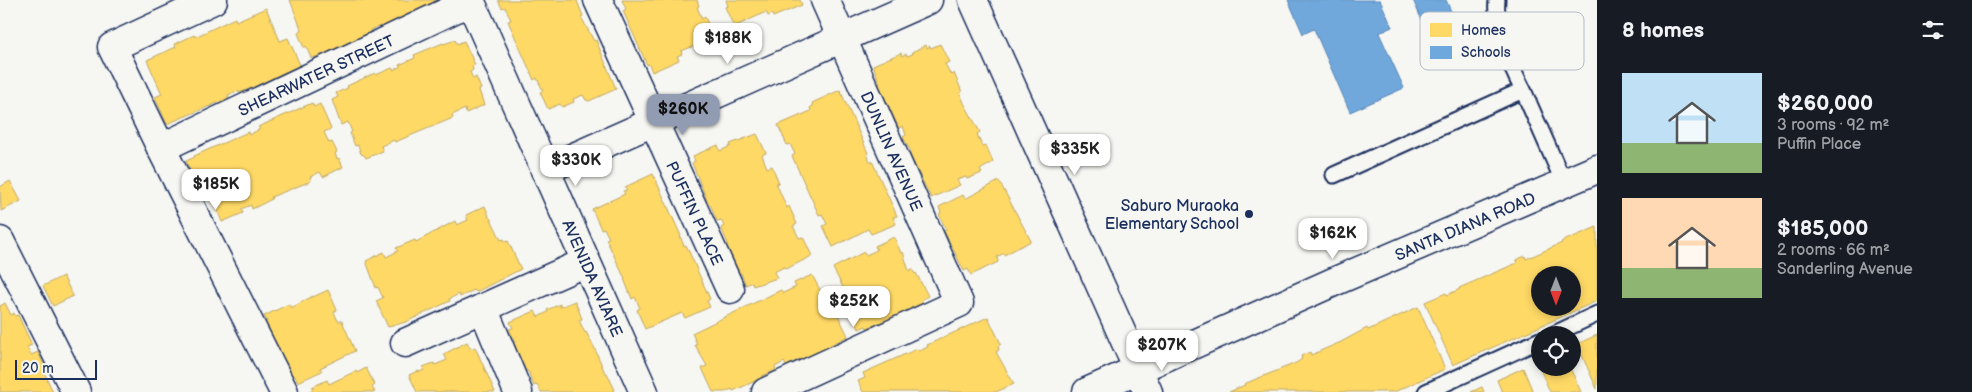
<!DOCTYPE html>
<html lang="en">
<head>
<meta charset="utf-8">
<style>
  body { margin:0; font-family:"Balsamiq Sans",sans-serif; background:#20242c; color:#f1f3f6; height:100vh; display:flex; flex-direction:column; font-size:19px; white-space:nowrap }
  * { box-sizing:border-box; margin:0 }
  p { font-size:16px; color:#9ea1a6 }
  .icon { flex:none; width:28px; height:28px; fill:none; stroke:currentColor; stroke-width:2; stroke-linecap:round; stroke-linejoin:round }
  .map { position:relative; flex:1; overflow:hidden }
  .sheet { display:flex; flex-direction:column; background:#171b24; width:375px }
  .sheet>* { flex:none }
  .needle { width:32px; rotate:180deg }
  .fabs { position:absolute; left:1531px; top:266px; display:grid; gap:10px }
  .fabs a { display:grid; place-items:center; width:50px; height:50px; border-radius:50%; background:#171b24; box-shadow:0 2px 8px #0003; font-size:25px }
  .scale { position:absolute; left:15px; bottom:12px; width:82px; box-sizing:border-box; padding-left:5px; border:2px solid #1b2f5e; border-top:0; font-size:14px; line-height:18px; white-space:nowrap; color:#1b2f5e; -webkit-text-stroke:4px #f6f6f2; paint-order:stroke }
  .price { position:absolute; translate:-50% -42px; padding:0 11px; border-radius:10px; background:#fff; color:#222; font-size:16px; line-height:32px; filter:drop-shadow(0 1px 2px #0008) }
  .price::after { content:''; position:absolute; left:50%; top:30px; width:15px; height:11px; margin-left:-8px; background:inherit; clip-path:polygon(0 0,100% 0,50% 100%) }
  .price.current { background:#919bb2; color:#111 }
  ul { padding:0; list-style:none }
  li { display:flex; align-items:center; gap:15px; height:125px; padding:0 25px }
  li span { display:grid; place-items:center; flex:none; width:140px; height:100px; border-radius:0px; color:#555 }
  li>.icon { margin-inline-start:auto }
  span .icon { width:60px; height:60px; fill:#fffc; stroke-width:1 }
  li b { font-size:21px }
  h2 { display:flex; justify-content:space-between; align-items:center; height:60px; padding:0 25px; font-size:21px }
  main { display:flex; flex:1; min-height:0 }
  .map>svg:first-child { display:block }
  .homes { fill:#ffd966; stroke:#bba664; fill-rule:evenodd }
  .schools { fill:#6fa8dc; stroke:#5684b6 }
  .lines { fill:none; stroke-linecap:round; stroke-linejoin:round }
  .lane-casing { stroke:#1b2f5e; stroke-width:19 }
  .street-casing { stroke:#1b2f5e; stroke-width:31 }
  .secondary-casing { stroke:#1b2f5e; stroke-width:31 }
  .lane { stroke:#f6f6f2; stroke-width:15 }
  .street { stroke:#f6f6f2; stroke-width:28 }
  .secondary { stroke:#f6f6f2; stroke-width:28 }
  .poi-dot { fill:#1b2f5e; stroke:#f6f6f2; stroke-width:2 }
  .labels { text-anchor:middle; stroke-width:5; stroke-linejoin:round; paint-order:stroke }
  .street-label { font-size:16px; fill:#1b2f5e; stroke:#f6f6f2 }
  .poi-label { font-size:16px; fill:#1b2f5e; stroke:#f6f6f2; text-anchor:end }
  .key { fill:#f6f6f2; stroke:#b4bac6; stroke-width:1 }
  .key-label { font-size:14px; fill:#1b2f5e }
</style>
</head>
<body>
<main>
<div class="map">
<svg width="1597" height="392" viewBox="0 0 1597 392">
  <rect width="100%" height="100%" fill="#f6f6f2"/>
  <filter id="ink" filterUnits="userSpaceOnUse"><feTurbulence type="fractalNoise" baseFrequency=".02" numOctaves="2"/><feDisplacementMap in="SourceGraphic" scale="10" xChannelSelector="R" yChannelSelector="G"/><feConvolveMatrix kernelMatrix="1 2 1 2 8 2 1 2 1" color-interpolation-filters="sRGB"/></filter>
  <g filter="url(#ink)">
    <g class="homes">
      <path d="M290,0H442L381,30L380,26L370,30L371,34L328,55L327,54L311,58L306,46L304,48L298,33L302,31Z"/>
      <path d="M498,0H578L577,1L583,16L581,17L594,41L596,40L616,89L589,101L586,100L583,95L573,99L574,102L562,107L560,104L548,109L540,92L543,91L537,78L534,80L508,21L511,20L505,7L502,8Z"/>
      <path d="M622,0H697L699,6L697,7L702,19L705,17L713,36L699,43L700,44L681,51L682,54L677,56L679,60L652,72L649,64L647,65L623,11L626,9Z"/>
      <path d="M726,0H800L802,5L773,17L772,14L768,16L766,12L734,27L725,7L728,6Z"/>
      <path d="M266,8L280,41L288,38L300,65L254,87L239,93L238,91L228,95L229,98L167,124L155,97L162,94L147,60L176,47L175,44L194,35L195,37L235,18L236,21Z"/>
      <path d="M455,40L457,44L464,41L475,65L472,66L473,70L470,72L473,79L476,77L481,89L479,90L484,105L466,113L465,109L452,115L453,118L395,142L394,140L381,146L383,151L366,158L364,155L361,154L358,145L355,146L350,133L352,132L348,122L341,125L332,100L338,97L336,93L348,88L347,86L375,73L376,75L392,68L393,70L400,67L399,65L415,58L414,55L443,43L444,44Z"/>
      <path d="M940,44L949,62L945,64L951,75L954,73L962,92L960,93L964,103L980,132L977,134L982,146L986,145L993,162L980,170L982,173L967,179L966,177L957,180L960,185L931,198L909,153L911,152L903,137L906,135L903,126L899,128L878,84H880L873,65L901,53L902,56L906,54L907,56L913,54L912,52L926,45L927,48L930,46L931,48Z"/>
      <path d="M840,90L868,153H867L870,162L872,161L897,216L893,217L896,224L871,234L868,229L833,247L823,226L827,224L822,214L819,215L792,156L795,154L790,144L787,145L778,125L811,111L810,108L813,106L812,103Z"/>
      <path d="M312,103L314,107L320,104L331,129L324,132L329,143L332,142L337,152L335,153L337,159L339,158L343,167L323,177L320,172L310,177L311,181L271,197L272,199L252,209L251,205L241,209L243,213L222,222L207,184L198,188L186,161L195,157L194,156L248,132L249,135L260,129L258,127Z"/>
      <path d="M757,134L766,153L762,155L767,168L772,166L779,183H776L787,208L789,206L797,224L793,226L799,238L803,237L812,256L786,269L784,267L774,272L777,278L753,286L752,282L746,285L741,273L739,274L726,245L728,244L721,228L724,226L721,220L717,221L710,204L709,205L692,163L695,161L693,156L718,145L720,151L731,146L730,144Z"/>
      <path d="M653,174L681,236H680L684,246L686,245L710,299L707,301L710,307L685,318L682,313L645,329L637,310L640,308L635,297L632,299L624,279H625L606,239L609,238L604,228L601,229L592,209L625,194L623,191L627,190L625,187Z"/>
      <path d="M10,181L21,201L1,211L0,187Z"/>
      <path d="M999,181L1031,241L1004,255V253L997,257L998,262L971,275L968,269L964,271L944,231L946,230L939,214L941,213L939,207L963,195L965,199Z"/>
      <path d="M485,206L489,216H488L491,219L501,240L504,239L506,242L508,241L521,269L476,292L474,290L460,297L459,294L449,299L450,301L406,322L388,327L376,301L383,298L378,287L376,288L366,261L384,252L386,257L398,251L396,248L415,240L416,242L455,221L457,225L468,220L466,215Z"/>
      <path d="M1597,227V301L1453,365L1425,302L1446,293L1447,295L1460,289L1459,288L1517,263L1516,260L1525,256L1526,259L1562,243L1561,242ZM1540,275H1572V308H1540Z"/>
      <path d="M894,237L901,253L903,252L909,271L912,269L915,274L916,273L928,296L921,300L923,303L911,308V310L884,322L883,321L867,328L866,326L859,329L848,304L851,303L833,268L864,252L866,255L877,250L875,246Z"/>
      <path d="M812,275L826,301H824L826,308L831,306L832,311L835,309L848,336L829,346L830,347L801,360L800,359L786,366L784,362L775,367L776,370L762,376V378L733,391L732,389L725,392H713L702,368L707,366L695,345L697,344L692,333L781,290L783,293L796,287L794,283Z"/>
      <path d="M63,276L73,296L53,306L43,286Z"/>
      <path d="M328,290L337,310L334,312L338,321H342L355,351L320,368L322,371L298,382L295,376L291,378L263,322L267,321L264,316L289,304L291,308L313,296V297Z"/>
      <path d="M575,301L582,319L579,320L585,333L586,332L594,347L605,373H607L615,390L611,392H541L537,384L534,386L528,371H526L513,343L515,342L509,329L513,328L510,322L535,311L538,317L548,312L547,310L560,304V307Z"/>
      <path d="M5,303L11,315L14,313L15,316L18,315L32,345L27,347L31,355L38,352L46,369L43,370L53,392H0V306Z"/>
      <path d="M1418,307L1445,369L1394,392H1229L1245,385L1244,384L1296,363L1302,359L1301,356L1310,352L1311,355L1341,342L1367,328L1368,330Z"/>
      <path d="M988,317L1001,344L998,346L999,350L996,352L1014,384L996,392H863L858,381L865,378L863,373L917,349L919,351L928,347L927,345Z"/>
      <path d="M1597,335V389L1577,344Z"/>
      <path d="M467,342L471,349L475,347L495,392H417L409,375L418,371L419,372L424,370L423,367L434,363L435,365L447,360L444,354Z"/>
      <path d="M1540,361V368H1570L1581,392H1550L1537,362Z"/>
      <path d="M366,368L375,385L372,387L375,392H308L313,389L312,387L327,380L329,384L356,371L357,373Z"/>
      <path d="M1523,368L1533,392H1502L1497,380Z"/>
      <path d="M1482,387L1484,392H1471Z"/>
    </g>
    <g class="schools">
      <path d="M1288,0H1380L1392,27L1379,33L1404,88L1350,112L1314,29L1303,34Z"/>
      <path d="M1413,0H1446L1458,27L1430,39Z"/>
    </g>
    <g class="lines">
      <defs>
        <g id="lane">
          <path d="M1497,0C1494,29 1510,65 1523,90"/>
          <path d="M1334,175L1523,90L1564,183"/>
          <path d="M1552,335L1597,314"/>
          <path d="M1426,392L1540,340"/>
        </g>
        <g id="street">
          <path d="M213,0L112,47L161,148L284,392"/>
          <path d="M470,0L644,392"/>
          <path d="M598,0L730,289"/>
          <path d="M973,0L1148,392"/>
          <path d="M161,148L471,1"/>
          <path d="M545,170L928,0"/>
          <path d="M0,241L76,392"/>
          <path d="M483,308L518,392"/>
          <path d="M405,343L586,262"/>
          <path d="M766,392L959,303L825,0"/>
        </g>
        <path id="secondary" d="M1087,392L1338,280L1597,169"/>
      </defs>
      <use href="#lane" class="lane-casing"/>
      <use href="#street" class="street-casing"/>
      <use href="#secondary" class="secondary-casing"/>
      <use href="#lane" class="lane"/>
      <use href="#street" class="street"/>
      <use href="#secondary" class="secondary"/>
    </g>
  </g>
  <circle class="poi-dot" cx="1249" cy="214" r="5"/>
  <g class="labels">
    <g class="street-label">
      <text transform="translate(316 75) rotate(-25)" y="6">SHEARWATER STREET</text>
      <text transform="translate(892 151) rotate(66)" y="6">DUNLIN AVENUE</text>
      <text transform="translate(695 213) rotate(65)" y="6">PUFFIN PLACE</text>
      <text transform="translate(1465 226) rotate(-23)" y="6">SANTA DIANA ROAD</text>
      <text transform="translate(593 278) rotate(66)" y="6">AVENIDA AVIARE</text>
    </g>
    <g class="poi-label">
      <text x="1239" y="211">Saburo Muraoka<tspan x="1239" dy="18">Elementary School</tspan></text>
    </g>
  </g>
  <rect x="1420" y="12" width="164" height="58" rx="8" class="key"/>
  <rect x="1430" y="23" width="22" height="14" fill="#ffd966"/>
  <rect x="1430" y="46" width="22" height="13" fill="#6fa8dc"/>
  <g class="key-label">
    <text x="1461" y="35">Homes</text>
    <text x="1461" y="57">Schools</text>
  </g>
</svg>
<div class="fabs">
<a><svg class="needle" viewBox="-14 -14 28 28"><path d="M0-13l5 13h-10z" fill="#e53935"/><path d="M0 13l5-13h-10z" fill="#9ea1a6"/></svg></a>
<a><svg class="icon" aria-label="locate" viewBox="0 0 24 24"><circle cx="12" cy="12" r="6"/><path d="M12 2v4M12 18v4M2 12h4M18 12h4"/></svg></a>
</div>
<div class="scale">20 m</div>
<b class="price" style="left:728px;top:65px">$188K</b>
<b class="price current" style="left:683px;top:136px">$260K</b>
<b class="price" style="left:1075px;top:176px">$335K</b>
<b class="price" style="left:576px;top:187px">$330K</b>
<b class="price" style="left:216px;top:211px">$185K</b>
<b class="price" style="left:1333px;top:260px">$162K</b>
<b class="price" style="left:854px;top:328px">$252K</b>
<b class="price" style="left:1162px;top:372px">$207K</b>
</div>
<section class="sheet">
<h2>8 homes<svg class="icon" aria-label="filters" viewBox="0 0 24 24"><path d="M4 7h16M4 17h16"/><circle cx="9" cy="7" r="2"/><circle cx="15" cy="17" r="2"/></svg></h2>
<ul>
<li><span style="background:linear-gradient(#bfe0f5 70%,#8fb573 0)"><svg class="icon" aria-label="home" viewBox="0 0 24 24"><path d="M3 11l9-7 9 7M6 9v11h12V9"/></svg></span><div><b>$260,000</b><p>3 rooms · 92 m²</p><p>Puffin Place</p></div></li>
<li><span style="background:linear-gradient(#ffd9b3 70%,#8fb573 0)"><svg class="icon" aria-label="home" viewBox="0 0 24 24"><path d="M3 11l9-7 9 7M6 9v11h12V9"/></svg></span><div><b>$185,000</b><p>2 rooms · 66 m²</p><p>Sanderling Avenue</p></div></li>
</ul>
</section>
</main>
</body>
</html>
